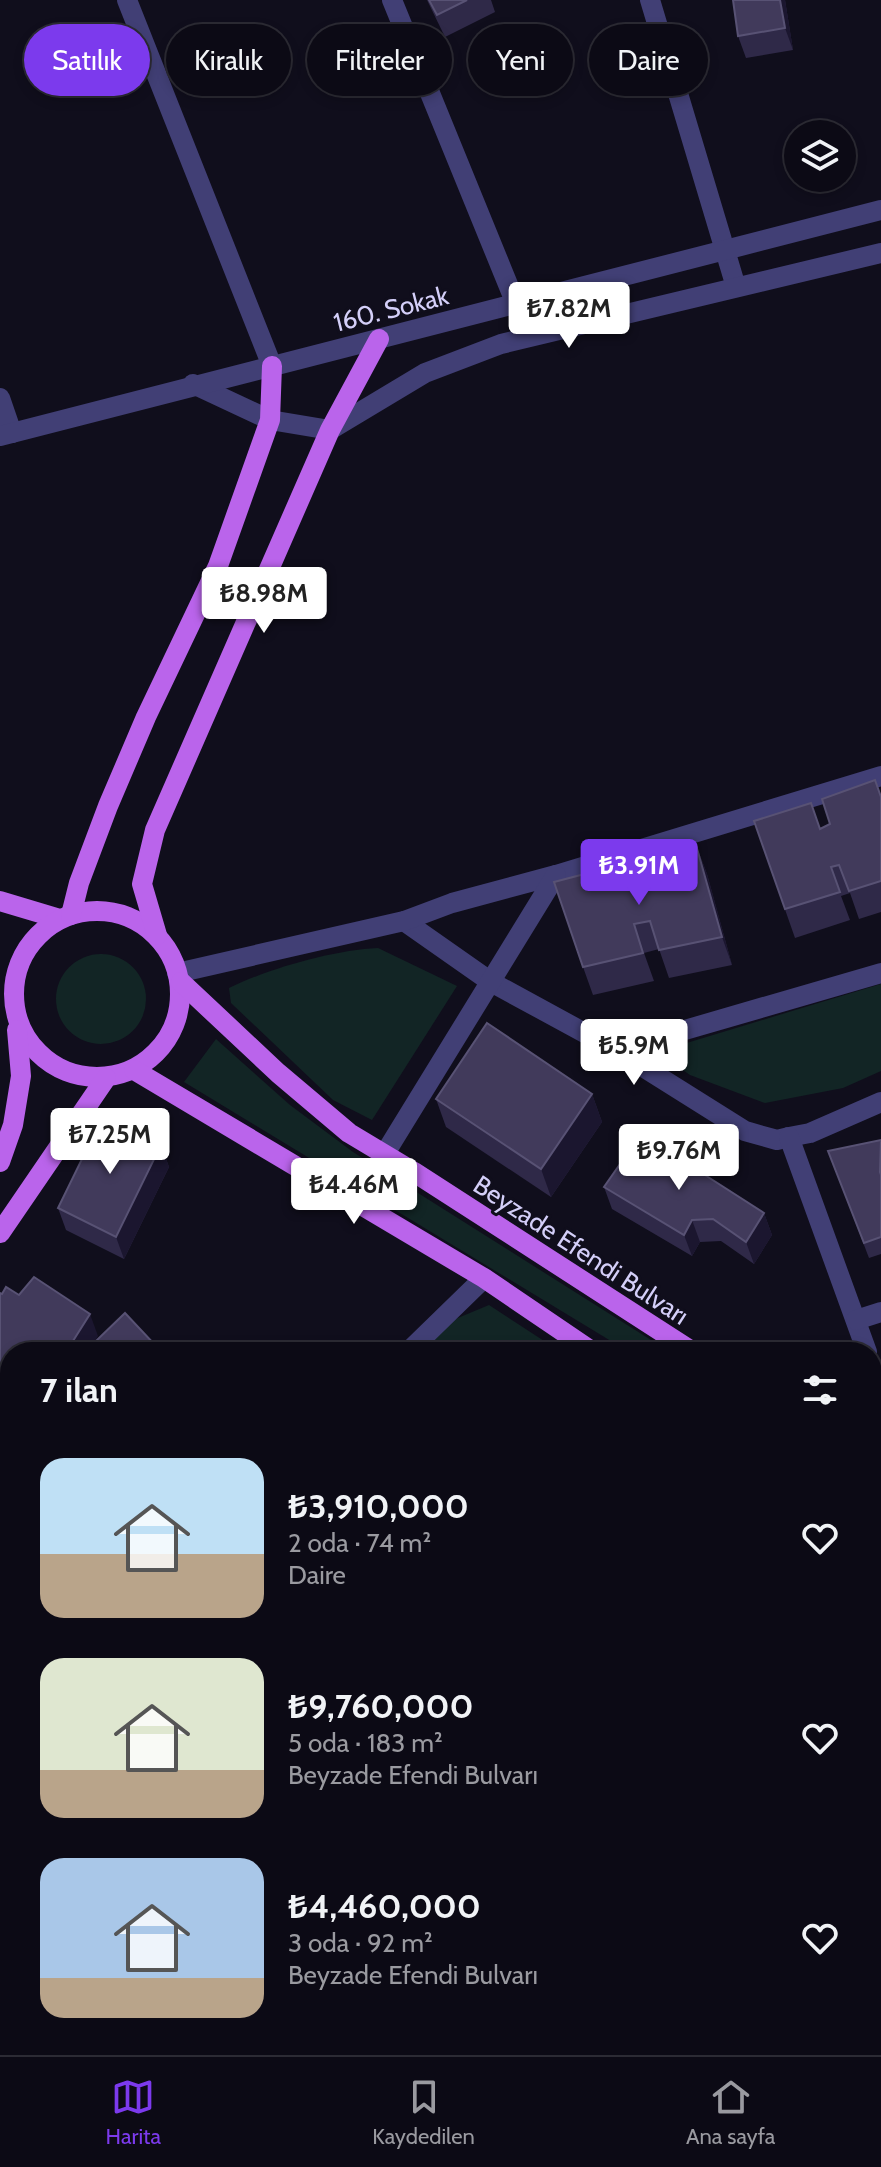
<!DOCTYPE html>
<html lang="tr">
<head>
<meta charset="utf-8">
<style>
  body { margin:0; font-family:Cabin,sans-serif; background:#15131e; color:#f1f3f6; height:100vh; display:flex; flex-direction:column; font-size:30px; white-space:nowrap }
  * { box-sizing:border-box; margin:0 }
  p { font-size:26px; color:#9a9aa0 }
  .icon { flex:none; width:44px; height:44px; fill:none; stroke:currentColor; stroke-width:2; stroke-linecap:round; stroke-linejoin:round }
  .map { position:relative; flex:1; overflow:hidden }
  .side { position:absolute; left:0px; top:1342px; width:882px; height:714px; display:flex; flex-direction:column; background:#0c0a15; border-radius:32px 32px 0 0; box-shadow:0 4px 12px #0003,0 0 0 2px #2c2b34 }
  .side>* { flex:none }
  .top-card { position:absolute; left:24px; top:24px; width:834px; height:72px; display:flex; gap:16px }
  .buttons { position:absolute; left:784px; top:120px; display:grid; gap:16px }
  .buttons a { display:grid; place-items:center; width:72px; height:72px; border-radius:50%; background:#0c0a15; box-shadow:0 4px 12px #0003,0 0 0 2px #2c2b34; font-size:40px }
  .price { position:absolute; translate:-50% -68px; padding:0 18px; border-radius:8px; background:#fff; color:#222; font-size:26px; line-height:52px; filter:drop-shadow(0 2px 4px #0008) }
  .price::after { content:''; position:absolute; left:50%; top:48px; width:24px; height:18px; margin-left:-12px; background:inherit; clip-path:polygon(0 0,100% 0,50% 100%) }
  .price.active { background:#7c3aed; color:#fff }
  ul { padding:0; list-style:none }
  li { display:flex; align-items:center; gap:24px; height:200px; padding:0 40px }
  li span { display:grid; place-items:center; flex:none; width:224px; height:160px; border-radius:24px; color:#555 }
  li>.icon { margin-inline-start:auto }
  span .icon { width:96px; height:96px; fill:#fffc; stroke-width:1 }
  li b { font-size:34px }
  h2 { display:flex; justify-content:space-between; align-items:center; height:96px; padding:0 40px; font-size:34px }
  .chip { padding:0 28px; border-radius:36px; background:#0c0a15; box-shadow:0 4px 12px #0003,0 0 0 2px #2c2b34; font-size:28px; line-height:72px }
  .chip.active { background:#7c3aed; color:#fff }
  .menu { display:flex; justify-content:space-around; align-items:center; height:112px; border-top:2px solid #2c2b34; background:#0c0a15; font-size:22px; color:#9a9aa0 }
  .menu a { display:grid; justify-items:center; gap:4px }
  .menu .active { color:#7c3aed }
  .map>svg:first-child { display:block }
  .green { fill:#122525 }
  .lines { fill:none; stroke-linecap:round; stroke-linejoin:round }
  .minor { stroke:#413f75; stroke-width:20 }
  .major { stroke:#ba64eb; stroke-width:20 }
  .highway { stroke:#ea599d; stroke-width:24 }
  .wall { fill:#2f2948 }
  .shaded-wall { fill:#1b162f }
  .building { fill:#413a5b; stroke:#585274; stroke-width:2 }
  .labels { text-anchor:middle; stroke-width:6; stroke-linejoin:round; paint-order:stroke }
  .street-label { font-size:26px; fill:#d4cff9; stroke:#100e1c }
</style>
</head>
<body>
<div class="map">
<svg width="881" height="2055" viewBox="0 0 881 2055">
  <rect width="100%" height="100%" fill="#100e1c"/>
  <g class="green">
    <path d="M378,948L457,986L372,1120L333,1100L231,1003L229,988C270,968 334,950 378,948Z"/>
    <circle cx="101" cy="999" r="45"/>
    <path d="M881,984V1071L843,1088L765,1103L690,1075L657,1052Z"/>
    <path d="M216,1039L290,1105L353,1152L670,1352H629L184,1082Z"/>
    <path d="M489,1305L561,1352H419L453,1320Z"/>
    <path d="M872,1466L881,1471V1537L872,1529Z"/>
    <path d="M872,1580L881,1587V1668L872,1634Z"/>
    <path d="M10,1678V1823L0,1842V1697Z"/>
  </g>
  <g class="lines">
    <g class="minor">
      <path d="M127,0L272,366"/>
      <path d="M392,0L516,304"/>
      <path d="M650,0L736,287"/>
      <path d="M193,384L270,420L330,430L425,373L501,344L881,253"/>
      <path d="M0,398L12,433"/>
      <path d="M0,436L881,210"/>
      <path d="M404,921L491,982L616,1050L745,1131L777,1140L789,1137L810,1133L881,1102"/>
      <path d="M177,973L404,921L452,903L556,875L881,776"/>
      <path d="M616,1050L881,973"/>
      <path d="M789,1137L867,1352"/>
      <path d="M384,1155L556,875"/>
      <path d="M856,1320L881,1312"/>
      <path d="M408,1352L484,1278"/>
      <path d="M872,1366L881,1390"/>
      <path d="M0,1546L10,1551"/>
      <path d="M0,1669L10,1650"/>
      <path d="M0,1972L10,1977"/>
      <path d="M498,2046L515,2055"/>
      <path d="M94,2055L97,2046"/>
      <path d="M344,2055L348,2046"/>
      <path d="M462,2055L465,2046"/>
    </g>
    <g class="major">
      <path d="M0,901L60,919"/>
      <circle cx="97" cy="994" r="83"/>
      <path d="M71,915L79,883L108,806L146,717L218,566L270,420L272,366"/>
      <path d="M157,935L142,884L155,830L330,430L379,339"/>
      <path d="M181,982L278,1073L349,1133L414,1172L693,1352"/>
      <path d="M134,1070L484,1278L593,1352"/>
      <path d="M0,1162L13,1125L21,1076L17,1030"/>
      <path d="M0,1233L106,1078"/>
      <path d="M872,1447L881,1450"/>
      <path d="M872,1562L881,1570"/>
    </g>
    <g class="highway">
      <path d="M872,1407L881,1406"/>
      <path d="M872,1872L881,1841"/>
      <path d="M872,2024L881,1996"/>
      <path d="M784,2055L787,2046"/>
      <path d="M821,2055L823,2046"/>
      <path d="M862,2055L865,2046"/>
    </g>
  </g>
  <g class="wall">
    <path d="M427,0H491L495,12L445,37Z"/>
    <path d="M733,0H785L793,50L746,58L738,36Z"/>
    <path d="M881,795V912L859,919L850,893L841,896L850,920L795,938L754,821L820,829Z"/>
    <path d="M696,845L707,874L732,965L669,978L659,949L644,953L654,981L593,995L583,967L619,865L626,886L641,883Z"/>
    <path d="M592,1094L602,1122L551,1197L446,1127L436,1099Z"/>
    <path d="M881,1140V1254L869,1258L828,1151Z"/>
    <path d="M161,1145L169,1167L124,1259L66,1230L58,1208Z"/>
    <path d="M604,1187L764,1213L772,1235L754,1264L721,1241L700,1242L692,1256L612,1209Z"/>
    <path d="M97,1340L155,1345L211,1352H101Z"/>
    <path d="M0,1987L20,2046L14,2055H0Z"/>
  </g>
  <g class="shaded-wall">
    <path d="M780,0H785L793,50L785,28Z"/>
    <path d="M696,845L707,874L732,965L722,937Z"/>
    <path d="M592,1094L602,1122L551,1197L541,1169Z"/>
    <path d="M161,1145L169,1167L124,1259L116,1237Z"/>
    <path d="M764,1213L772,1235L754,1264L746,1242Z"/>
    <path d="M692,1220L700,1242L692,1256L684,1235Z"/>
    <path d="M90,1314L98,1336L88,1352H66Z"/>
    <path d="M10,1359V1428L0,1435V1407Z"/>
    <path d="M0,1565L7,1584L0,1598Z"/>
    <path d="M10,2027V2046H20L14,2055H6L1,2042Z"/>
    <path d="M311,2046H322L325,2055H308Z"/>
    <path d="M742,2046H763L760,2055H739Z"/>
  </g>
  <g class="building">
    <path d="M429,0H467L437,15Z"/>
    <path d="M733,0H780L785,28L738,36Z"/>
    <path d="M875,780L881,797V881L849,891L839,865L831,867L840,892L785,909L754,821L811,803L820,829L830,824L822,799Z"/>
    <path d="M696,845L722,937L659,950L650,921L634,924L643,953L583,967L554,882L619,865L625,887L641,883L635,863Z"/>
    <path d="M487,1023L592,1094L541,1169L436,1099Z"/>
    <path d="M103,1116L161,1145L116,1237L58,1208Z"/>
    <path d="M641,1134L764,1213L746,1242L713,1219L692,1220L684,1235L604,1187Z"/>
    <path d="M881,1140L880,1172L881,1175V1237L864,1243L828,1151Z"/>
    <path d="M34,1277L90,1314L66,1352L11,1351L6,1403L0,1407V1293L2,1294L6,1287L19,1295Z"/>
    <path d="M125,1313L155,1345L208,1344V1352H109L97,1340Z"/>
    <path d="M0,1987L10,1992V2027L1,2042L0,2041Z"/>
    <path d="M198,2046H311L308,2055H194Z"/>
    <path d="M657,2046H742L739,2055H654Z"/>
  </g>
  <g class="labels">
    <g class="street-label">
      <text transform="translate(391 309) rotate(-14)" y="9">160. Sokak</text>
      <text transform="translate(581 1250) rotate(33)" y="9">Beyzade Efendi Bulvarı</text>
    </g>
  </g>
</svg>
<div class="buttons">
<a><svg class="icon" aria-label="layers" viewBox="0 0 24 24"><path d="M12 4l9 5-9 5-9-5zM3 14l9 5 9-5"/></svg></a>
</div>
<b class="price" style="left:569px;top:350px">₺7.82M</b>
<b class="price" style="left:264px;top:635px">₺8.98M</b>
<b class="price active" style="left:639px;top:907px">₺3.91M</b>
<b class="price" style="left:634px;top:1087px">₺5.9M</b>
<b class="price" style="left:110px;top:1176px">₺7.25M</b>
<b class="price" style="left:679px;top:1192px">₺9.76M</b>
<b class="price" style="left:354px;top:1226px">₺4.46M</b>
<div class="top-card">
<a class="chip active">Satılık</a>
<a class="chip">Kiralık</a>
<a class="chip">Filtreler</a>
<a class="chip">Yeni</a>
<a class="chip">Daire</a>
</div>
<section class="side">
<h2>7 ilan<svg class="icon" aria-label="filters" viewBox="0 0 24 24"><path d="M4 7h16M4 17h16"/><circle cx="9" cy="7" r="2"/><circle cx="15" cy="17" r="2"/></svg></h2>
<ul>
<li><span style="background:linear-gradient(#bfe0f5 60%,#b9a48a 0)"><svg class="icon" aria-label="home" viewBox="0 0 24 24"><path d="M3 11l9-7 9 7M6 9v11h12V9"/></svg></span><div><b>₺3,910,000</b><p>2 oda · 74 m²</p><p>Daire</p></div><svg class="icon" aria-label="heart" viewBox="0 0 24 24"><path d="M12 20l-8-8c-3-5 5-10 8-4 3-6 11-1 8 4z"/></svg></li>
<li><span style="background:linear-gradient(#dfe7d0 70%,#b9a48a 0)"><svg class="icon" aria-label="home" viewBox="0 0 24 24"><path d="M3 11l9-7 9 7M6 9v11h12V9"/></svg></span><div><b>₺9,760,000</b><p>5 oda · 183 m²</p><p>Beyzade Efendi Bulvarı</p></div><svg class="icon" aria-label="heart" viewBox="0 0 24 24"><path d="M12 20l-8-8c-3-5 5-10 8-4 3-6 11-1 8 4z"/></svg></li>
<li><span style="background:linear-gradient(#a9c7e8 75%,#b9a48a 0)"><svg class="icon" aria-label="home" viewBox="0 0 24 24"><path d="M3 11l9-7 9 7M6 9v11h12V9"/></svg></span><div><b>₺4,460,000</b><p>3 oda · 92 m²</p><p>Beyzade Efendi Bulvarı</p></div><svg class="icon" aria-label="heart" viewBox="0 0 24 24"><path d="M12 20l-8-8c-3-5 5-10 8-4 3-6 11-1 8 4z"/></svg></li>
</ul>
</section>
</div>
<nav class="menu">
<a class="active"><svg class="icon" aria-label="map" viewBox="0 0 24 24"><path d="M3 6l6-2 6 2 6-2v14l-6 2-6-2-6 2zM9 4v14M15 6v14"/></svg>Harita</a>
<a><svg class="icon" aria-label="saved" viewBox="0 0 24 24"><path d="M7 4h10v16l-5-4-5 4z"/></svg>Kaydedilen</a>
<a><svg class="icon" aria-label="home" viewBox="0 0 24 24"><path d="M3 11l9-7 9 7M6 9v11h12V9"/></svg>Ana sayfa</a>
</nav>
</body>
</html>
